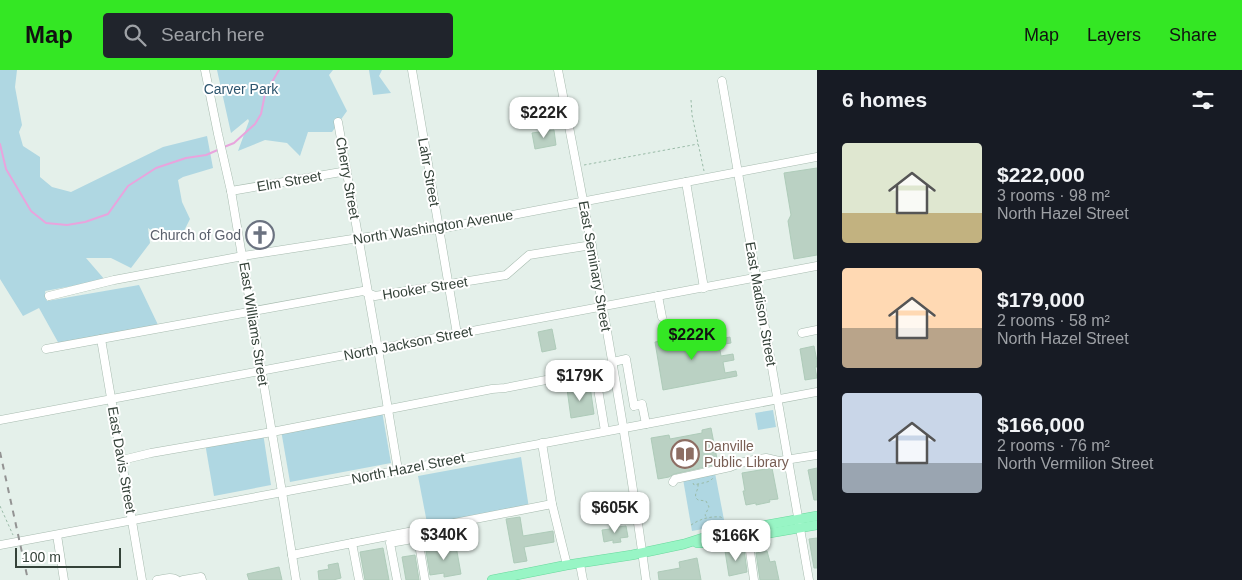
<!DOCTYPE html>
<html lang="en">
<head>
<meta charset="utf-8">
<style>
  body { margin:0; font-family:Arial,sans-serif; background:#20242c; color:#f1f3f6; height:100vh; display:flex; flex-direction:column; font-size:19px; white-space:nowrap }
  * { box-sizing:border-box; margin:0 }
  p { font-size:16px; color:#9ea1a6 }
  .icon { flex:none; width:28px; height:28px; fill:none; stroke:currentColor; stroke-width:2; stroke-linecap:round; stroke-linejoin:round }
  .map { position:relative; flex:1; overflow:hidden }
  .side { display:flex; flex-direction:column; background:#171b24; width:425px }
  .side>* { flex:none }
  .scale { position:absolute; left:15px; bottom:12px; width:106px; box-sizing:border-box; padding-left:5px; border:2px solid #344239; border-top:0; font-size:14px; line-height:18px; white-space:nowrap; color:#344239; -webkit-text-stroke:4px #fff; paint-order:stroke }
  .price { position:absolute; translate:-50% -42px; padding:0 11px; border-radius:10px; background:#fff; color:#222; font-size:16px; line-height:32px; filter:drop-shadow(0 1px 2px #0008) }
  .price::after { content:''; position:absolute; left:50%; top:30px; width:15px; height:11px; margin-left:-8px; background:inherit; clip-path:polygon(0 0,100% 0,50% 100%) }
  .price.selected { background:#34e724; color:#111 }
  ul { padding:0; list-style:none }
  li { display:flex; align-items:center; gap:15px; height:125px; padding:0 25px }
  li span { display:grid; place-items:center; flex:none; width:140px; height:100px; border-radius:5px; color:#555 }
  li>.icon { margin-inline-start:auto }
  span .icon { width:60px; height:60px; fill:#fffc; stroke-width:1 }
  li b { font-size:21px }
  h2 { display:flex; justify-content:space-between; align-items:center; height:60px; padding:0 25px; font-size:21px }
  header { display:flex; align-items:center; gap:30px; box-sizing:border-box; height:70px; padding:0 25px; background:#34e724; color:#111 }
  header strong { font-size:24px }
  nav { display:flex; gap:28px; margin-inline-start:auto; font-size:18px }
  .search { width:350px; height:45px; background:#20242c; display:flex; align-items:center; gap:12px; box-sizing:border-box; padding:0 18px; border-radius:5px; color:#9ea1a6; font-size:19px }
  main { display:flex; flex:1; min-height:0 }
  .map>svg:first-child { display:block }
  .green { fill:#afd7e2 }
  .lines { fill:none; stroke-linecap:round; stroke-linejoin:round }
  .stream { stroke:#e9a4dd; stroke-width:2 }
  .building { fill:#bad1c3; stroke:#aecbb9 }
  .minor-casing { stroke:#a7bbaf; stroke-width:9 }
  .major-casing { stroke:#6ad89d; stroke-width:10 }
  .path { stroke:#9abba8; stroke-width:1; stroke-dasharray:2.5 2.5; stroke-linecap:butt }
  .minor { stroke:#fff; stroke-width:8 }
  .major { stroke:#98f5c5; stroke-width:9 }
  .rail { stroke:#939393; stroke-width:2; stroke-dasharray:6 6; stroke-linecap:butt }
  .labels { text-anchor:middle; stroke-width:4; stroke-linejoin:round; paint-order:stroke }
  .park-label { font-size:14px; fill:#2d556e; stroke:#fff }
  .street-label { font-size:14px; fill:#344239; stroke:#fff }
  .worship-label { font-size:14px; fill:#5b616d; stroke:#fff; text-anchor:end }
  .education-label { font-size:14px; fill:#785e54; stroke:#fff; text-anchor:start }
</style>
</head>
<body>
<header>
<strong>Map</strong>
<div class="search"><svg class="icon" aria-label="search" viewBox="0 0 24 24"><circle cx="10" cy="10" r="6"/><path d="M15 15l6 6"/></svg>Search here</div>
<nav><a>Map</a><a>Layers</a><a>Share</a></nav>
</header>
<main>
<div class="map">
<svg width="817" height="510" viewBox="0 0 817 510">
  <rect width="100%" height="100%" fill="#e4f0ea"/>
  <g class="green">
    <path d="M0,0H17L15,17L22,55L19,62L23,76L40,87V107L52,117L71,122L163,77L207,66L213,98L183,107L178,110L182,132L190,149L182,165L162,168L148,158L150,173L131,198L111,188H86L105,210L45,221L47,231L139,215L160,259L59,274L39,238L23,246L0,209Z"/>
    <path d="M217,0H333L329,5L347,41L332,62H308L300,86L287,73L265,70L238,81L249,51L248,49L231,63Z"/>
    <path d="M369,0H382L379,6L391,23L373,25Z"/>
    <path d="M773,340L776,357L758,360L755,343Z"/>
    <path d="M382,341L391,393L290,412L281,360Z"/>
    <path d="M263,363L271,415L214,426L205,373Z"/>
    <path d="M521,387L529,438L428,458L418,406Z"/>
    <path d="M715,403L725,455L692,461L683,409Z"/>
  </g>
  <g class="lines">
    <g class="stream">
      <path d="M0,74L6,99L31,141L46,153L67,155L85,152L108,144L128,116L156,98L186,88L206,85L220,79"/>
      <path d="M224,77L234,73L255,54L261,44L265,24L279,0"/>
    </g>
  </g>
  <g class="building">
    <path d="M554,60L556,75L535,79L532,63Z"/>
    <path d="M817,98V185L794,189L788,151L791,145L784,103Z"/>
    <path d="M552,259L556,279L542,282L538,262Z"/>
    <path d="M714,265L715,270L730,267L731,273L719,275L721,286L733,284L734,290L723,292L725,303L736,301L737,306L663,320L655,272L686,266V270Z"/>
    <path d="M814,276L817,291V297H815L817,308L805,310L800,279Z"/>
    <path d="M590,316L594,344L571,348L567,319Z"/>
    <path d="M711,358L718,394L674,404L669,407L658,409L651,368L669,365L670,369L702,363V360Z"/>
    <path d="M772,398L778,429L769,430L770,432L756,435V433L746,435L743,421H745L742,403Z"/>
    <path d="M817,398V430H814L808,400Z"/>
    <path d="M520,447L523,466L553,461L554,472L524,477L527,491L514,493L506,449Z"/>
    <path d="M618,454V457L626,456L628,467L620,468L621,472L613,473V470L604,472L602,460L610,459V455Z"/>
    <path d="M817,468V498H814L809,469Z"/>
    <path d="M448,471L449,477L456,476L461,504L444,507V503L430,505L426,481L440,479L439,473Z"/>
    <path d="M383,478L389,510H365L360,482Z"/>
    <path d="M744,478L747,502L729,506L725,481Z"/>
    <path d="M767,481L770,492L775,491L779,510H760L756,483Z"/>
    <path d="M415,485L419,510H406L402,487Z"/>
    <path d="M697,488L701,510H659L658,502L680,498L679,492Z"/>
    <path d="M338,493L341,508L333,510H319L318,501L329,499L328,495Z"/>
    <path d="M279,497L282,510H249L247,504Z"/>
  </g>
  <g class="lines">
    <defs>
      <g id="minor">
        <path d="M205,0L218,64L231,121L282,422L296,510"/>
        <path d="M412,0L457,264"/>
        <path d="M558,0C591,169 623,339 646,510"/>
        <path d="M722,11L809,510"/>
        <path d="M338,52L378,279L398,400"/>
        <path d="M686,112L704,218"/>
        <path d="M231,121L347,101"/>
        <path d="M49,226L114,210L243,186L359,168L439,159L817,87"/>
        <path d="M658,226L662,247"/>
        <path d="M802,263L817,260"/>
        <path d="M101,269L142,510"/>
        <path d="M46,279L363,221L375,226L506,205L529,185L592,175"/>
        <path d="M613,292L626,289L634,336L642,334L646,354"/>
        <path d="M595,301L605,361"/>
        <path d="M0,350L817,196"/>
        <path d="M542,373L552,434L567,495"/>
        <path d="M122,390L151,383L272,362L492,319L505,318L613,297"/>
        <path d="M673,412L675,409L730,397L740,393L758,389L766,388L779,391L817,385"/>
        <path d="M57,465L64,510"/>
        <path d="M352,473L552,434"/>
        <path d="M749,474L754,510"/>
        <path d="M0,475L817,322"/>
        <path d="M292,485L352,473L359,510"/>
        <path d="M580,494L583,510"/>
        <path d="M157,510C163,509 172,506 177,510"/>
        <path d="M183,510L201,507L202,510"/>
        <path d="M397,510L390,473L418,468L425,510"/>
      </g>
      <g id="major">
        <path d="M697,473H713L817,455"/>
        <path d="M492,510L567,495L632,485L684,474L712,465L734,461L817,446"/>
      </g>
    </defs>
    <use href="#minor" class="minor-casing"/>
    <use href="#major" class="major-casing"/>
    <g class="path">
      <path d="M691,30L692,45L704,101"/>
      <path d="M584,95L698,74"/>
      <path d="M693,413L694,415C700,413 710,413 713,408"/>
      <path d="M698,414C699,421 692,425 698,430L706,431L709,437L705,445L707,448"/>
      <path d="M0,436L13,465"/>
      <path d="M691,455C700,449 710,446 721,447L723,449"/>
    </g>
    <use href="#minor" class="minor"/>
    <use href="#major" class="major"/>
    <path class="rail" d="M0,382L28,510"/>
  </g>
  <defs>
    <symbol id="church-ring" viewBox="-11 -11 22 22"><circle r="9.5" fill="#fff" stroke="#6b7280" stroke-width="1.5"/><path d="M-1.2-6h2.4v3.5h3.3v2.4h-3.3V6h-2.4V-.1h-3.3v-2.4h3.3Z" fill="#6b7280"/></symbol>
    <symbol id="library-ring" viewBox="-11 -11 22 22"><circle r="9.5" fill="#fff" stroke="#8d6e63" stroke-width="1.5"/><path d="M-6-4Q-3-5.5-.7-3.5V5Q-3 3-6 4ZM6-4Q3-5.5 .7-3.5V5Q3 3 6 4Z" fill="#8d6e63"/></symbol>
  </defs>
  <g fill-rule="evenodd">
    <use href="#church-ring" x="244" y="149" width="32" height="32"/>
    <use href="#library-ring" x="669" y="368" width="32" height="32"/>
  </g>
  <g class="labels">
    <g class="park-label">
      <text x="241" y="24">Carver Park</text>
    </g>
    <g class="street-label">
      <text transform="translate(429 102) rotate(80)" y="5">Lahr Street</text>
      <text transform="translate(348 108) rotate(80)" y="5">Cherry Street</text>
      <text transform="translate(289 111) rotate(-10)" y="5">Elm Street</text>
      <text transform="translate(433 157) rotate(-9)" y="5">North Washington Avenue</text>
      <text transform="translate(595 196) rotate(80)" y="5">East Seminary Street</text>
      <text transform="translate(425 218) rotate(-9)" y="5">Hooker Street</text>
      <text transform="translate(761 234) rotate(80)" y="5">East Madison Street</text>
      <text transform="translate(254 254) rotate(81)" y="5">East Williams Street</text>
      <text transform="translate(408 273) rotate(-11)" y="5">North Jackson Street</text>
      <text transform="translate(122 390) rotate(80)" y="5">East Davis Street</text>
      <text transform="translate(408 398) rotate(-11)" y="5">North Hazel Street</text>
    </g>
    <g class="worship-label">
      <text x="241" y="170">Church of God</text>
    </g>
    <g class="education-label">
      <text x="704" y="381">Danville<tspan x="704" dy="16">Public Library</tspan></text>
    </g>
  </g>
</svg>
<div class="scale">100 m</div>
<b class="price" style="left:544px;top:69px">$222K</b>
<b class="price selected" style="left:692px;top:291px">$222K</b>
<b class="price" style="left:580px;top:332px">$179K</b>
<b class="price" style="left:615px;top:464px">$605K</b>
<b class="price" style="left:444px;top:491px">$340K</b>
<b class="price" style="left:736px;top:492px">$166K</b>
</div>
<section class="side">
<h2>6 homes<svg class="icon" aria-label="filters" viewBox="0 0 24 24"><path d="M4 7h16M4 17h16"/><circle cx="9" cy="7" r="2"/><circle cx="15" cy="17" r="2"/></svg></h2>
<ul>
<li><span style="background:linear-gradient(#dfe7d0 70%,#c2b280 0)"><svg class="icon" aria-label="home" viewBox="0 0 24 24"><path d="M3 11l9-7 9 7M6 9v11h12V9"/></svg></span><div><b>$222,000</b><p>3 rooms · 98 m²</p><p>North Hazel Street</p></div></li>
<li><span style="background:linear-gradient(#ffd9b3 60%,#b9a48a 0)"><svg class="icon" aria-label="home" viewBox="0 0 24 24"><path d="M3 11l9-7 9 7M6 9v11h12V9"/></svg></span><div><b>$179,000</b><p>2 rooms · 58 m²</p><p>North Hazel Street</p></div></li>
<li><span style="background:linear-gradient(#c9d6e8 70%,#9aa5b1 0)"><svg class="icon" aria-label="home" viewBox="0 0 24 24"><path d="M3 11l9-7 9 7M6 9v11h12V9"/></svg></span><div><b>$166,000</b><p>2 rooms · 76 m²</p><p>North Vermilion Street</p></div></li>
</ul>
</section>
</main>
</body>
</html>
